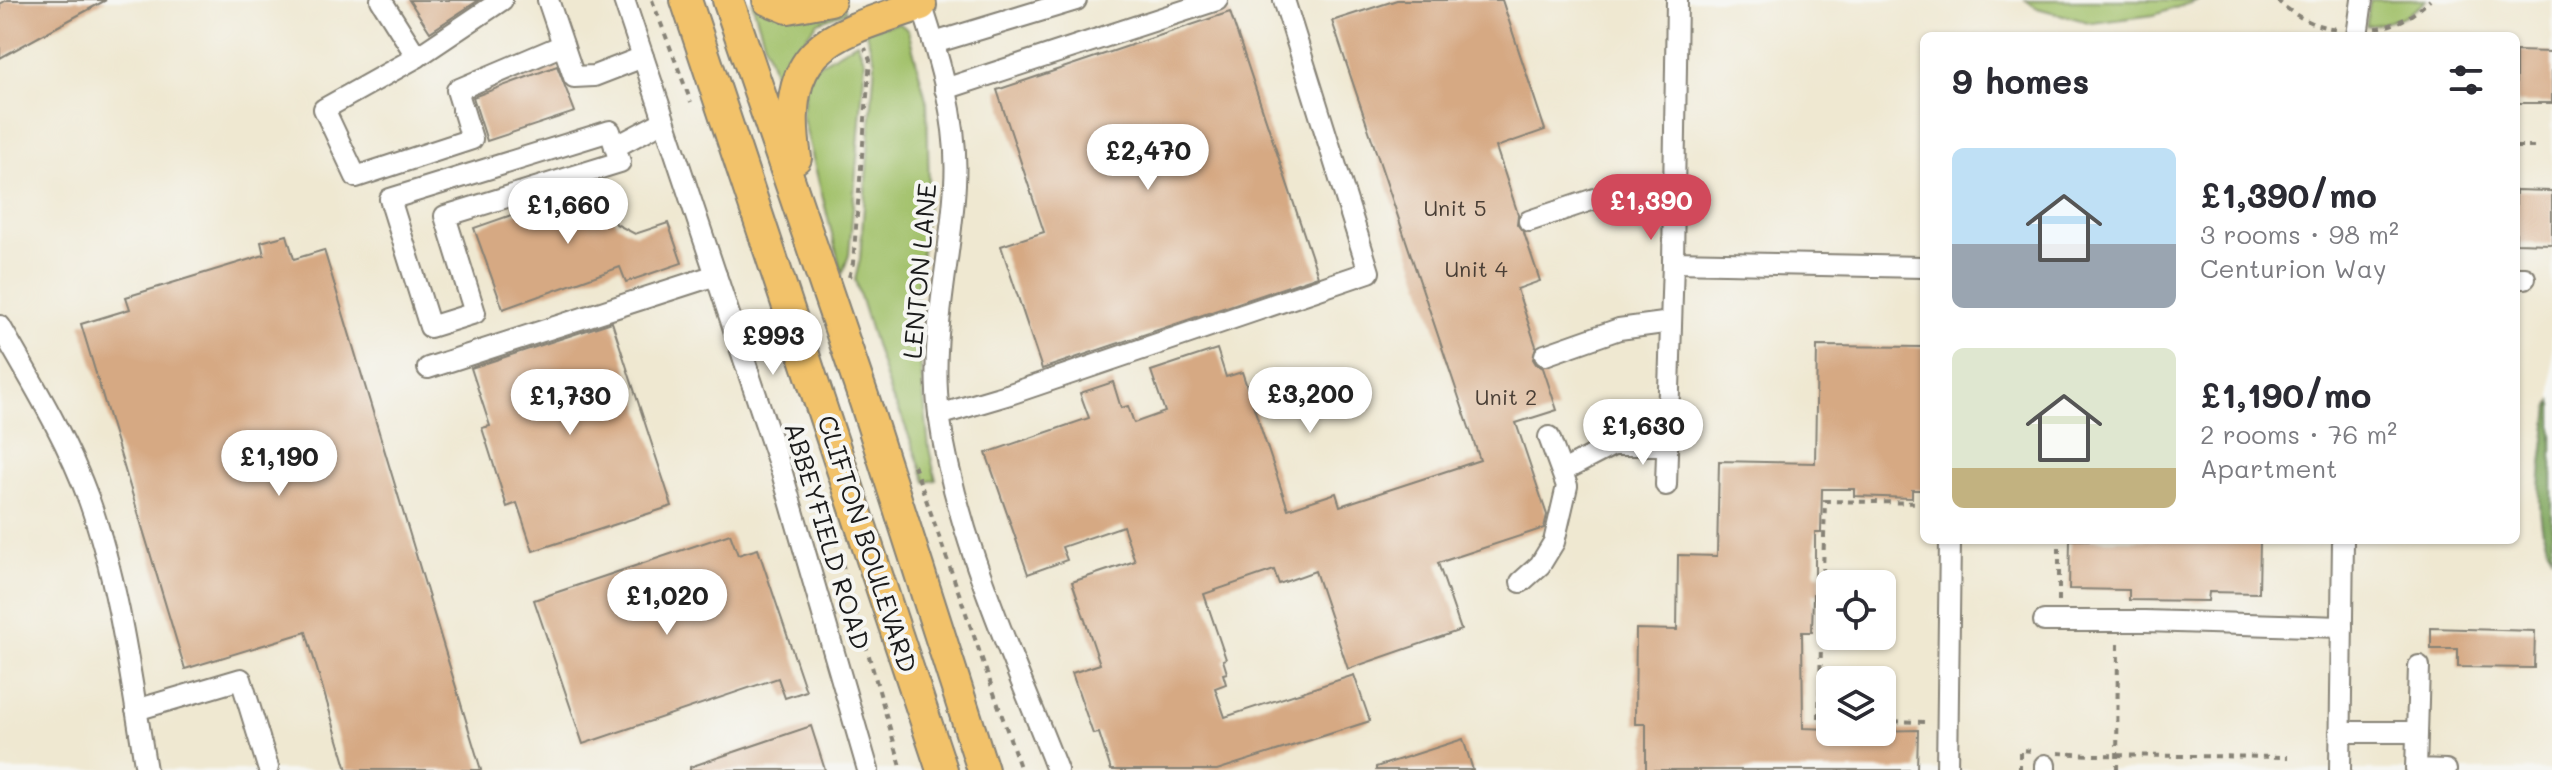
<!DOCTYPE html>
<html lang="en">
<head>
<meta charset="utf-8">
<style>
  body { margin:0; font-family:Mali,sans-serif; background:#f2f2f3; color:#2b2b33; height:100vh; display:flex; flex-direction:column; font-size:30px; white-space:nowrap }
  * { box-sizing:border-box; margin:0 }
  p { font-size:26px; color:#7c7c81 }
  .icon { flex:none; width:44px; height:44px; fill:none; stroke:currentColor; stroke-width:2; stroke-linecap:round; stroke-linejoin:round }
  .map { position:relative; flex:1; overflow:hidden }
  .side { position:absolute; left:1920px; top:32px; width:600px; height:512px; display:flex; flex-direction:column; background:#fff; border-radius:12px; box-shadow:0 2px 6px #0004 }
  .side>* { flex:none }
  .fabs { position:absolute; left:1816px; top:570px; display:grid; gap:16px }
  .fabs a { display:grid; place-items:center; width:80px; height:80px; border-radius:12px; background:#fff; box-shadow:0 2px 6px #0004; font-size:40px }
  .price { position:absolute; translate:-50% -68px; padding:0 18px; border-radius:28px; background:#fff; color:#222; font-size:26px; line-height:52px; filter:drop-shadow(0 2px 4px #0008) }
  .price::after { content:''; position:absolute; left:50%; top:48px; width:24px; height:18px; margin-left:-12px; background:inherit; clip-path:polygon(0 0,100% 0,50% 100%) }
  .price.active { background:#d1495b; color:#fff }
  ul { padding:0; list-style:none }
  li { display:flex; align-items:center; gap:24px; height:200px; padding:0 32px }
  li span { display:grid; place-items:center; flex:none; width:224px; height:160px; border-radius:12px; color:#555 }
  li>.icon { margin-inline-start:auto }
  span .icon { width:96px; height:96px; fill:#fffc; stroke-width:1 }
  li b { font-size:34px }
  h2 { display:flex; justify-content:space-between; align-items:center; height:96px; padding:0 32px; font-size:34px }
  .map>svg:first-child { display:block }
  .green { fill:#a2c16a; stroke:#5f6e43; stroke-width:2 }
  .forest { fill:#81a75e; stroke:#4e623d; stroke-width:2 }
  .building { fill:#d6a983 }
  .lines { fill:none; stroke-linecap:round; stroke-linejoin:round }
  .minor-casing { stroke:#868276; stroke-width:24 }
  .highway-casing { stroke:#868276; stroke-width:34 }
  .path { stroke:#868276; stroke-width:4; stroke-dasharray:6 6; stroke-linecap:butt }
  .minor { stroke:#fff; stroke-width:20 }
  .highway { stroke:#f2c26a; stroke-width:30 }
  .labels { text-anchor:middle; stroke-width:8; stroke-linejoin:round; paint-order:stroke }
  .number-label { font-size:22px; fill:#4a3f36 }
  .street-label { font-size:26px; fill:#1c1c1c; stroke:#f6f6f2 }
</style>
</head>
<body>
<div class="map">
<svg width="2552" height="770" viewBox="0 0 2552 770">
  <rect width="100%" height="100%" fill="#f6f6f2"/>
  <filter id="ink" filterUnits="userSpaceOnUse"><feTurbulence type="fractalNoise" baseFrequency=".0125" numOctaves="2"/><feDisplacementMap in="SourceGraphic" scale="16" xChannelSelector="R" yChannelSelector="G"/><feConvolveMatrix kernelMatrix="1 2 1 2 8 2 1 2 1" color-interpolation-filters="sRGB"/></filter>
  <filter id="wash" filterUnits="userSpaceOnUse"><feTurbulence type="fractalNoise" baseFrequency=".006" numOctaves="4" result="noise"/><feDisplacementMap in="SourceGraphic" scale="32" xChannelSelector="R" yChannelSelector="G"/><feGaussianBlur stdDeviation="1.8" result="paint"/><feColorMatrix in="noise" values="0 0 0 0 0 0 0 0 0 0 0 0 0 0 0 0 0 1.4 0 .05"/><feComposite in="paint" operator="in"/></filter>
  <g filter="url(#wash)">
    <rect width="100%" height="100%" fill="#efe8d1"/>
    <g class="green">
      <path d="M2026,0H2199L2154,15L2092,23L2037,8Z"/>
      <path d="M2370,0H2426C2410,17 2389,23 2366,26Z"/>
      <path d="M752,2L768,11L843,4L846,12L818,22L787,61L777,83Z"/>
      <path d="M899,23L908,30L927,103L929,191L915,310L929,448L936,480L926,482L901,415L891,396L855,280L860,259L875,61L865,30Z"/>
      <path d="M857,42L865,61L849,255L842,274L802,115L808,71Z"/>
    </g>
    <path class="forest" d="M2552,401V556C2529,516 2545,451 2549,406Z"/>
    <g id="blocks">
      <g class="building">
        <path d="M7,0H106L0,58V4Z"/>
        <path d="M409,0H479L430,32Z"/>
        <path d="M1397,0H1502L1545,130L1496,147L1518,214L1517,224L1524,233L1540,281L1517,289L1536,346L1533,359L1536,364L1543,368L1557,410L1516,423L1547,515L1544,528L1438,563L1461,630L1348,669L1315,571L1279,584L1274,570L1204,594L1226,659L1223,660L1227,673L1223,674L1226,684L1215,688L1225,717L1354,675L1370,721L1217,770H1111L1099,733L1093,734L1072,673L1100,664L1072,582L1135,561L1123,526L1062,547L1067,560L1028,574L986,453L1089,418L1080,393L1113,382L1121,408L1128,406L1134,423L1165,412L1151,371L1217,349L1226,377L1242,372L1288,509L1336,493L1340,506L1480,460L1332,21Z"/>
        <path d="M1230,12L1318,276L1042,369L1001,246L1044,232L997,90Z"/>
        <path d="M2516,51L2552,52V103H2516Z"/>
        <path d="M557,66L575,112L487,141L473,97Z"/>
        <path d="M601,182L616,224L635,234L668,223L682,263L626,282L620,267L503,309L474,228L540,205L538,201Z"/>
        <path d="M2516,190L2552,191V244L2516,243Z"/>
        <path d="M287,235L294,259L324,250L481,770H347L306,632L185,669L81,324L130,309L126,297L264,255L261,242Z"/>
        <path d="M612,322L672,506L533,551L517,503L507,507L482,428L490,426L471,368Z"/>
        <path d="M1817,346L1924,347V490H1912V498L1854,496V489H1822L1821,532H1815V575L1820,574V594H1813L1812,632H1802L1803,728L1830,729V732L1918,730L1917,770H1646V724H1635L1636,629L1677,630L1678,555L1717,556L1719,461L1815,463Z"/>
        <path d="M730,534L738,555L758,549L806,691L785,698L778,678L583,744L534,600Z"/>
        <path d="M2070,540H2260L2259,593L2209,592L2208,601L2129,600V590L2069,589Z"/>
        <path d="M2431,628L2535,631L2534,668L2458,667V649H2431Z"/>
        <path d="M811,726L825,770H690V767Z"/>
        <path d="M1463,739L1473,770H1376V767Z"/>
      </g>
    </g>
  </g>
  <g filter="url(#ink)">
    <use href="#blocks" fill-opacity="0" stroke="#868276" stroke-width="2"/>
    <g class="lines">
      <defs>
        <g id="minor">
          <path d="M381,0L417,57"/>
          <path d="M502,0L417,57L324,109L356,177L472,139L457,90L563,45"/>
          <path d="M548,0L574,77L594,76L643,57"/>
          <path d="M624,0L782,473L868,770"/>
          <path d="M920,0C939,58 959,122 955,184C951,261 929,336 939,414C956,538 1012,654 1057,770"/>
          <path d="M2357,36L2362,0"/>
          <path d="M934,43L1076,0"/>
          <path d="M945,89L1217,0"/>
          <path d="M610,131L620,162L445,216L475,313L430,327L390,199Z"/>
          <path d="M615,147L664,121"/>
          <path d="M1529,221L1624,189L1674,186"/>
          <path d="M1673,262L1924,267"/>
          <path d="M2516,278H2525"/>
          <path d="M0,326C32,382 67,439 89,500C120,587 131,680 146,770"/>
          <path d="M1545,355L1619,329L1671,322"/>
          <path d="M428,368L716,275"/>
          <path d="M939,415L1010,394L1369,272L1284,0"/>
          <path d="M1563,471L1613,445H1666"/>
          <path d="M1666,485L1673,262L1677,0"/>
          <path d="M1521,582L1540,565L1554,542L1567,486L1549,437"/>
          <path d="M2044,621H2145L2342,627"/>
          <path d="M2419,666L2416,769L2446,770"/>
          <path d="M136,710L241,679L268,767"/>
          <path d="M2340,732H2417"/>
          <path d="M1947,770L1950,540"/>
          <path d="M2045,770V765"/>
          <path d="M2340,770L2343,540"/>
        </g>
        <g id="highway">
          <path d="M686,0L942,770"/>
          <path d="M728,0L865,402L983,770"/>
          <path d="M768,0L788,8L830,0"/>
          <path d="M796,158C779,47 829,35 921,5"/>
        </g>
      </defs>
      <use href="#minor" class="minor-casing"/>
      <use href="#highway" class="highway-casing"/>
      <g class="path">
        <path d="M652,0L691,102"/>
        <path d="M2277,0C2294,16 2316,28 2340,29"/>
        <path d="M2376,28C2397,26 2415,14 2430,0"/>
        <path d="M2516,147H2538"/>
        <path d="M849,277L853,263L870,60L865,48"/>
        <path d="M914,465L1021,770"/>
        <path d="M822,494L902,770"/>
        <path d="M2059,601V540"/>
        <path d="M1830,719H1819L1825,501L1924,503"/>
        <path d="M1882,721L1928,722"/>
        <path d="M2058,753L2090,755L2288,757"/>
        <path d="M2020,770V750L2034,751"/>
        <path d="M2117,770L2118,641"/>
      </g>
      <use href="#minor" class="minor"/>
      <use href="#highway" class="highway"/>
    </g>
  </g>
  <g class="labels">
    <g class="number-label">
      <text x="1455" y="216">Unit 5</text>
      <text x="1476" y="277">Unit 4</text>
      <text x="1506" y="405">Unit 2</text>
    </g>
    <g class="street-label">
      <text transform="translate(920 271) rotate(-85)" y="9">LENTON LANE</text>
      <text transform="translate(827 536) rotate(73)" y="9">ABBEYFIELD ROAD</text>
      <text transform="translate(867 544) rotate(72)" y="9">CLIFTON BOULEVARD</text>
    </g>
  </g>
</svg>
<div class="fabs">
<a><svg class="icon" aria-label="locate" viewBox="0 0 24 24"><circle cx="12" cy="12" r="6"/><path d="M12 2v4M12 18v4M2 12h4M18 12h4"/></svg></a>
<a><svg class="icon" aria-label="layers" viewBox="0 0 24 24"><path d="M12 4l9 5-9 5-9-5zM3 14l9 5 9-5"/></svg></a>
</div>
<b class="price" style="left:1148px;top:192px">£2,470</b>
<b class="price active" style="left:1651px;top:242px">£1,390</b>
<b class="price" style="left:568px;top:246px">£1,660</b>
<b class="price" style="left:773px;top:377px">£993</b>
<b class="price" style="left:1310px;top:435px">£3,200</b>
<b class="price" style="left:570px;top:437px">£1,730</b>
<b class="price" style="left:1643px;top:467px">£1,630</b>
<b class="price" style="left:279px;top:498px">£1,190</b>
<b class="price" style="left:667px;top:637px">£1,020</b>
<section class="side">
<h2>9 homes<svg class="icon" aria-label="filters" viewBox="0 0 24 24"><path d="M4 7h16M4 17h16"/><circle cx="9" cy="7" r="2"/><circle cx="15" cy="17" r="2"/></svg></h2>
<ul>
<li><span style="background:linear-gradient(#bfe0f5 60%,#9aa5b1 0)"><svg class="icon" aria-label="home" viewBox="0 0 24 24"><path d="M3 11l9-7 9 7M6 9v11h12V9"/></svg></span><div><b>£1,390/mo</b><p>3 rooms · 98 m²</p><p>Centurion Way</p></div></li>
<li><span style="background:linear-gradient(#dfe7d0 75%,#c2b280 0)"><svg class="icon" aria-label="home" viewBox="0 0 24 24"><path d="M3 11l9-7 9 7M6 9v11h12V9"/></svg></span><div><b>£1,190/mo</b><p>2 rooms · 76 m²</p><p>Apartment</p></div></li>
</ul>
</section>
</div>
</body>
</html>
